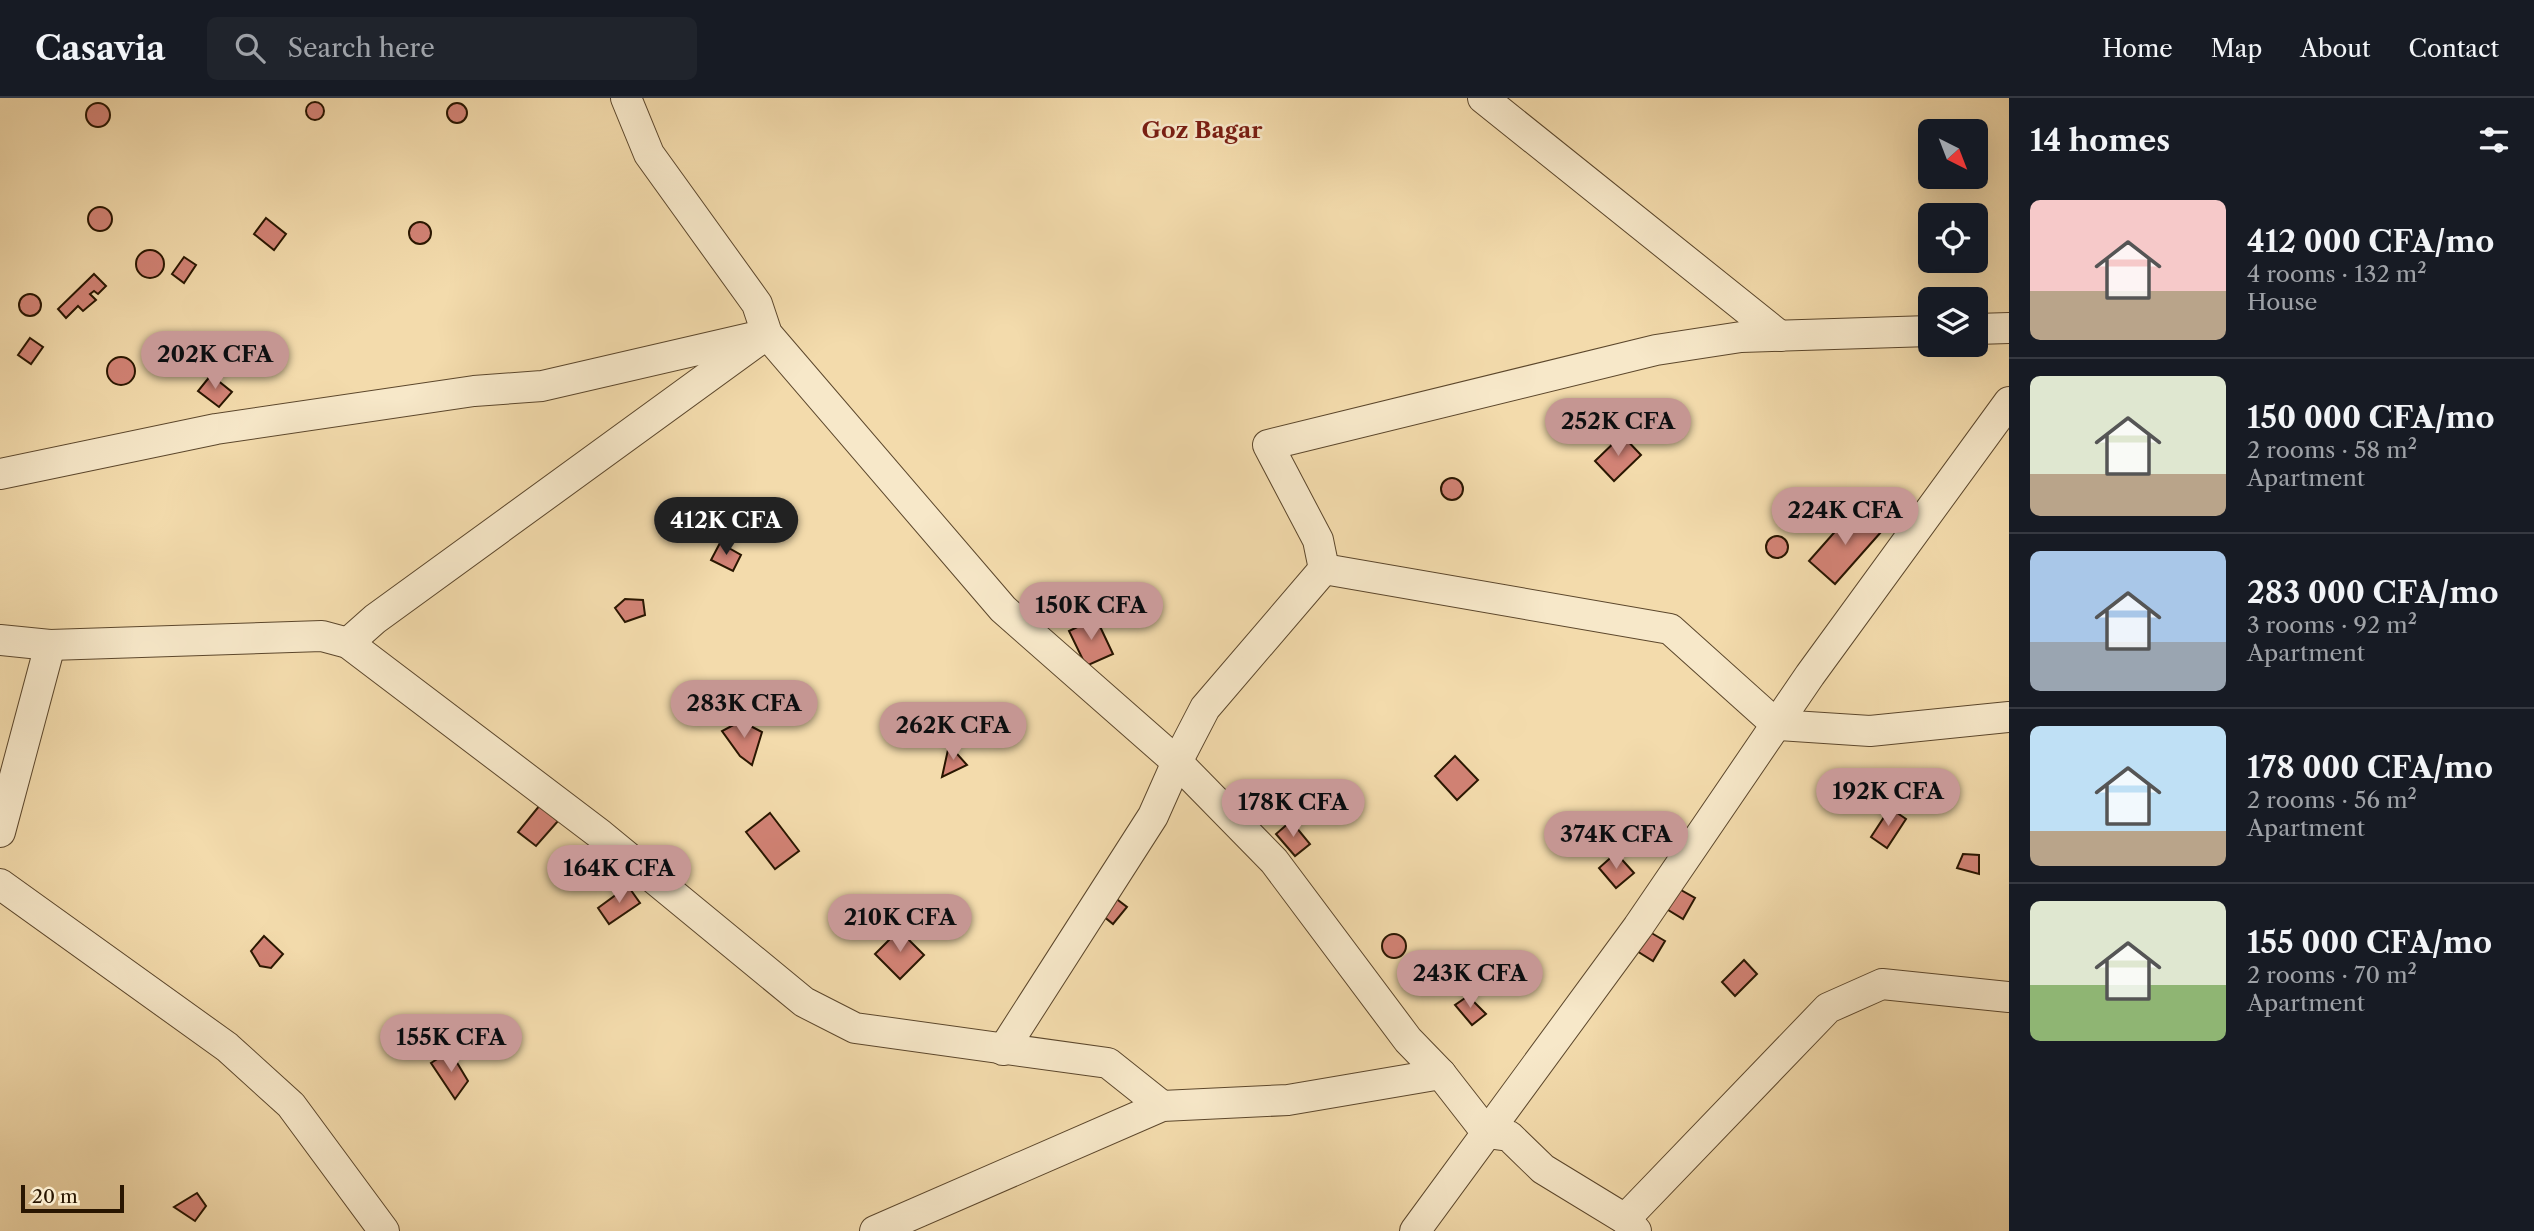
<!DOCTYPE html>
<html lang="en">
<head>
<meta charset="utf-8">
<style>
  body { margin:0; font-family:"Libre Caslon Text",serif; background:#20242c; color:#f1f3f6; height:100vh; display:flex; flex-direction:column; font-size:26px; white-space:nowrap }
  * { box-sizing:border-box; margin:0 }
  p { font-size:23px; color:#9ea1a6 }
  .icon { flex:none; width:38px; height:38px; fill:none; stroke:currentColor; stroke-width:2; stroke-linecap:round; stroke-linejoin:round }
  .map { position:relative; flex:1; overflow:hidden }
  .panel { display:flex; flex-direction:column; background:#171b24; width:525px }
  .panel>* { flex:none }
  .needle { width:46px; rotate:138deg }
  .controls { position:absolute; left:1918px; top:21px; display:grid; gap:14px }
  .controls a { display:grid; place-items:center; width:70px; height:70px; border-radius:10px; background:#171b24; box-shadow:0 7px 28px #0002; font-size:35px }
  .scale { position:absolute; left:21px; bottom:18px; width:103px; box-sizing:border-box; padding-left:7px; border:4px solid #291601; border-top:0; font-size:19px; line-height:24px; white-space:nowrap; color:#291601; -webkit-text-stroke:5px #f7e8c9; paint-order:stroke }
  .price { position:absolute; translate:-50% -60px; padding:0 16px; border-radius:24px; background:#c59692; color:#111; font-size:23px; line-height:46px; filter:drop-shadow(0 2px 4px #0008) }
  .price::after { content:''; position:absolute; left:50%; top:42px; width:21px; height:16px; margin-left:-10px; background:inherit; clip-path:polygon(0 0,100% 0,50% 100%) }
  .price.active { background:#222; color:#fff }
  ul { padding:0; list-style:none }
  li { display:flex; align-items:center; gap:21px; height:175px; padding:0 21px }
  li+li { border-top:2px solid #363941 }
  li span { display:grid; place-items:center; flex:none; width:196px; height:140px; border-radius:10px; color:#555 }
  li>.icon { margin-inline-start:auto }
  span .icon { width:84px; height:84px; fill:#fffc; stroke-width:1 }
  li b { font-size:30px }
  h2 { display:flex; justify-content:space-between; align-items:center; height:84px; padding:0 21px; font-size:30px }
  header { display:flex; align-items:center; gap:42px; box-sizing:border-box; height:98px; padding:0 35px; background:#171b24; border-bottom:2px solid #363941 }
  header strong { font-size:33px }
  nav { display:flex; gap:38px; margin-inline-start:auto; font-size:24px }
  .search { width:490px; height:63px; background:#20242c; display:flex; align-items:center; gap:18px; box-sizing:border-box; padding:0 24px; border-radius:10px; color:#9ea1a6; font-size:26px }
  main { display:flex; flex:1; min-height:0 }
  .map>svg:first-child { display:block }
  .building { fill:#d38376; stroke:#291601; stroke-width:2 }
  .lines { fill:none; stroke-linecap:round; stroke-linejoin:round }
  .street-casing { stroke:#5c472c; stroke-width:32 }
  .street { stroke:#f7e8c9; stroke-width:30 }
  .labels { text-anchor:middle; stroke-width:5; stroke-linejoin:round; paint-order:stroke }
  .quarter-label { font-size:23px; font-weight:bold; fill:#7a1f14; stroke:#f7e8c9 }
</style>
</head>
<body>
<header>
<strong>Casavia</strong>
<div class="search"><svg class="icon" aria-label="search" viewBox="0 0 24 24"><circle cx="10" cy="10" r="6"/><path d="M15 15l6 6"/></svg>Search here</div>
<nav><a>Home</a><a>Map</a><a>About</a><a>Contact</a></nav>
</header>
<main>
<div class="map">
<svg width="2009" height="1133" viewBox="0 0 2009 1133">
  <rect width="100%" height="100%" fill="#f3dbac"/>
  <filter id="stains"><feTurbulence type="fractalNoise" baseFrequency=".00286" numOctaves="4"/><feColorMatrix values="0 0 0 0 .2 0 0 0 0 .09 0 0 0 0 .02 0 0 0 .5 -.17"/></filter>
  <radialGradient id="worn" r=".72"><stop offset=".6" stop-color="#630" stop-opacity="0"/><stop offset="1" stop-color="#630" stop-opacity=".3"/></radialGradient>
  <g class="building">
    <circle cx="315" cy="13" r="9"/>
    <circle cx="457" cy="15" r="10"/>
    <circle cx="98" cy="17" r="12"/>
    <circle cx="100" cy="121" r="12"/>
    <path d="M266,120L286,136L274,152L254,136Z"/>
    <circle cx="420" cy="135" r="11"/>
    <circle cx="150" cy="166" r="14"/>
    <path d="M184,159L196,167L184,185L172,176Z"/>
    <path d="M94,176L106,188L98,196L94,193L90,196L96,202L83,213L78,208L66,220L58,211Z"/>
    <circle cx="30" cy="207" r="11"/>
    <path d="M30,240L43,249L31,266L18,257Z"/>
    <circle cx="121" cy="273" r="14"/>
    <path d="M211,277L232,294L219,309L198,293Z"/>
    <path d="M1622,337L1641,357L1614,383L1595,363Z"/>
    <circle cx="1452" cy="391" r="11"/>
    <path d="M1855,411L1881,434L1835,486L1809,463Z"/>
    <circle cx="1777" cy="449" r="11"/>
    <path d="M720,445L741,457L733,473L711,462Z"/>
    <path d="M625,501L643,502L645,517L625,524L615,510Z"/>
    <path d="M1096,520L1113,556L1086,568L1069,533Z"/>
    <path d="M741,623L762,634L752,667L740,658L722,633Z"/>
    <path d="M949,647L967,667L942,679Z"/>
    <path d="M1455,658L1478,682L1457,702L1435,678Z"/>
    <path d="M540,707L558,723L536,748L518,734Z"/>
    <path d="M1890,710L1906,721L1887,750L1871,739Z"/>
    <path d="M770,715L799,753L775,771L746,734Z"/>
    <path d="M1291,723L1310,746L1295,758L1276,736Z"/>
    <path d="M1616,755L1634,775L1616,790L1599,770Z"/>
    <path d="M1963,756L1979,757V776L1957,770Z"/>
    <path d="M1672,787L1695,800L1683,821L1660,807Z"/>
    <path d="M628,788L640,805L609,826L598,810Z"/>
    <path d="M1110,796L1127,809L1113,826L1097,813Z"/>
    <path d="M1643,830L1665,843L1653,863L1632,850Z"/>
    <path d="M899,832L924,857L900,881L875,856Z"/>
    <circle cx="1394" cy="848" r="12"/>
    <path d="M264,838L283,856L271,870L260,868L251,853Z"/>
    <path d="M1744,862L1757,876L1735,898L1722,884Z"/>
    <path d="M1468,898L1486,916L1472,927L1455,907Z"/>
    <path d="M450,953L468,983L455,1001L431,965Z"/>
    <path d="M197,1095L206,1108L195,1123L174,1109Z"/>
  </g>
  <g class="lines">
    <defs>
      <g id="street">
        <path d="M626,0L649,56L757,206L767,236L1003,511L1177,664L1274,763L1408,942L1441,976L1487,1035L1509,1038L1543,1071L1625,1121L1636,1133"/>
        <path d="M1483,0L1780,238"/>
        <path d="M1976,231L2009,230"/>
        <path d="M0,376L216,331L474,293L542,288L767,236"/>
        <path d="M1324,471L1318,442L1268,347L1656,252L1741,239L1930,233"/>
        <path d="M1324,471L1670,531L1777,627L1870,633L2009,619"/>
        <path d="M0,542L50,547L322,538L348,545L601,737L804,904L855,930L1108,965L1162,1008"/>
        <path d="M348,545L375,521L756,244"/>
        <path d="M0,734L50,547"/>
        <path d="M0,786L227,949L291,1007L384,1133"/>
        <path d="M1003,952L1153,718L1177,664L1205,610L1324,471"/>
        <path d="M1625,1121L1828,910L1882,886L2009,899"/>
        <path d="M875,1133L1162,1008L1288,1002L1441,976"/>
        <path d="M1415,1133L1638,829L1810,577L2009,304"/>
      </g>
    </defs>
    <use href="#street" class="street-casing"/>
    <use href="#street" class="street"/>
  </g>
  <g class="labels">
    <g class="quarter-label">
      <text x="1202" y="40">Goz Bagar</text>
    </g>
  </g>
  <rect width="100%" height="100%" filter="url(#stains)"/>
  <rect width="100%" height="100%" fill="url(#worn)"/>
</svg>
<div class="controls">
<a><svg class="needle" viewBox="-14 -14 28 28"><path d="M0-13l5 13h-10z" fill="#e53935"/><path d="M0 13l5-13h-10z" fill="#9ea1a6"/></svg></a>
<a><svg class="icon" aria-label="locate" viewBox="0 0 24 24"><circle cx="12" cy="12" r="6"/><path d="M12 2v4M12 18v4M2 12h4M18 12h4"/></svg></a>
<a><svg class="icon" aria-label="layers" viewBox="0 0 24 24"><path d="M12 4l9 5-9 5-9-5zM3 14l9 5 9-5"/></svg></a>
</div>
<div class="scale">20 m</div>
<b class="price" style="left:215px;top:293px">202K CFA</b>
<b class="price" style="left:1618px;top:360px">252K CFA</b>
<b class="price" style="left:1845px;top:449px">224K CFA</b>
<b class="price active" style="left:726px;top:459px">412K CFA</b>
<b class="price" style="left:1091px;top:544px">150K CFA</b>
<b class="price" style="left:744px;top:642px">283K CFA</b>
<b class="price" style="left:953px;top:664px">262K CFA</b>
<b class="price" style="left:1888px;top:730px">192K CFA</b>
<b class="price" style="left:1293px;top:741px">178K CFA</b>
<b class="price" style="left:1616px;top:773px">374K CFA</b>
<b class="price" style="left:619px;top:807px">164K CFA</b>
<b class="price" style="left:900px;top:856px">210K CFA</b>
<b class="price" style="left:1470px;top:912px">243K CFA</b>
<b class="price" style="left:451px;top:976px">155K CFA</b>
</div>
<section class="panel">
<h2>14 homes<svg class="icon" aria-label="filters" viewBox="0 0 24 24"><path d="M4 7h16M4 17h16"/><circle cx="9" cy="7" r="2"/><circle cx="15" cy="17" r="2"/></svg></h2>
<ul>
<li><span style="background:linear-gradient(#f6c9c9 65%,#b9a48a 0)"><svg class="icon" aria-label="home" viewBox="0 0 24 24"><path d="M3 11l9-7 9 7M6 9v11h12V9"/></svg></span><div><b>412 000 CFA/mo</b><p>4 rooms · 132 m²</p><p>House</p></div></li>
<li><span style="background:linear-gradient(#dfe7d0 70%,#b9a48a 0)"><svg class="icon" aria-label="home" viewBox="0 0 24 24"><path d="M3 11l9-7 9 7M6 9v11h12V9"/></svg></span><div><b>150 000 CFA/mo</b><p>2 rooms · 58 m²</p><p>Apartment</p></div></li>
<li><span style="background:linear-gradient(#a9c7e8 65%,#9aa5b1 0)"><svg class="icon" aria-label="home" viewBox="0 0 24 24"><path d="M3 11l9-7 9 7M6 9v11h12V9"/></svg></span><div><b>283 000 CFA/mo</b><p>3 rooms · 92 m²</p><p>Apartment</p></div></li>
<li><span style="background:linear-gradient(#bfe0f5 75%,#b9a48a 0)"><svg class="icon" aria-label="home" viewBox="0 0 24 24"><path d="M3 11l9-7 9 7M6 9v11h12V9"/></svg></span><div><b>178 000 CFA/mo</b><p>2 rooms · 56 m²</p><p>Apartment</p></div></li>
<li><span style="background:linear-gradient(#dfe7d0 60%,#8fb573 0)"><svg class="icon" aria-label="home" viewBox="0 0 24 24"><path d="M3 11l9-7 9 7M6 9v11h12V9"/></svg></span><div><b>155 000 CFA/mo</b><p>2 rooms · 70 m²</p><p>Apartment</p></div></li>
</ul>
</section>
</main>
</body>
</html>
